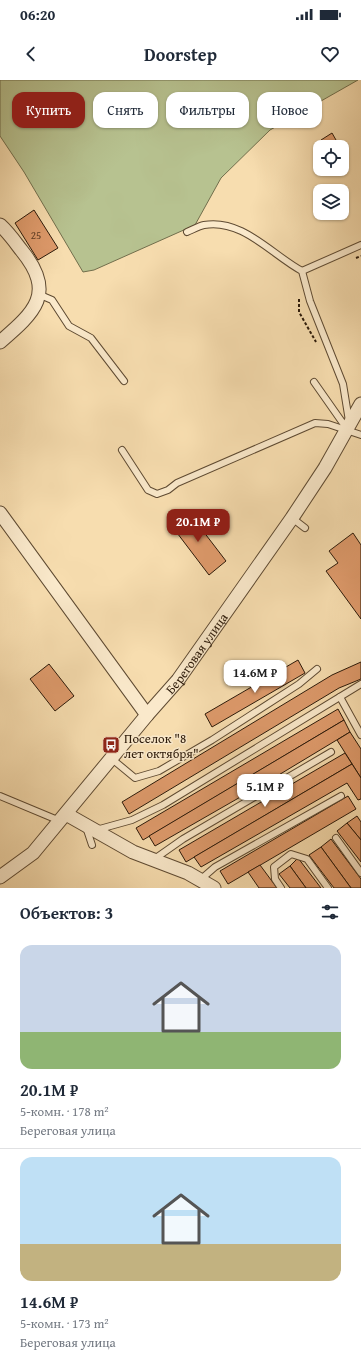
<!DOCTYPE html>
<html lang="ru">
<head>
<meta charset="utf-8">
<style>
  body { margin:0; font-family:"Gentium Book Plus",serif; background:#f6f6f7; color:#1f2937; height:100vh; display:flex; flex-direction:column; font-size:15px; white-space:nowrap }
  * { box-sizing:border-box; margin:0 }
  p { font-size:13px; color:#747a83 }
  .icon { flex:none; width:22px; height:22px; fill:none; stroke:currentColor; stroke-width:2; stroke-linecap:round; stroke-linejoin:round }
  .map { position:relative; height:808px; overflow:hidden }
  .drawer { display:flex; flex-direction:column; background:#fff; flex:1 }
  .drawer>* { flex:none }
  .guide { position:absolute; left:12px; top:12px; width:337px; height:36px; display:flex; gap:8px }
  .controls { position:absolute; left:313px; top:60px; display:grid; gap:8px }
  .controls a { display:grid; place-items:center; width:36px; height:36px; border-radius:8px; background:#fff; box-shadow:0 1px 3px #0004; font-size:20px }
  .price { position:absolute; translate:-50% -34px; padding:0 9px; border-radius:8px; background:#fff; color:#222; font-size:13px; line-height:26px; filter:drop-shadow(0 1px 2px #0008) }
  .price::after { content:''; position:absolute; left:50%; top:24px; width:12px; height:9px; margin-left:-6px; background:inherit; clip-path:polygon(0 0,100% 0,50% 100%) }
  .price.current { background:#8f2418; color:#fff }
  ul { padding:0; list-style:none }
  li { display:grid; align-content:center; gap:8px; height:212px; padding:0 20px }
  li+li { border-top:1px solid #e0e1e3 }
  li span { display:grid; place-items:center; height:124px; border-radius:12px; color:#555 }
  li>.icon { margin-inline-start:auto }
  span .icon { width:72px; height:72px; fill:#fffc; stroke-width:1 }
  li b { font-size:17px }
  h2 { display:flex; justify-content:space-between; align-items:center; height:48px; padding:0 20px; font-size:17px }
  .chip { padding:0 14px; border-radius:12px; background:#fff; box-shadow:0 1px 3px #0004; font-size:14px; line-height:36px }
  .chip.current { background:#8f2418; color:#fff }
  .status { display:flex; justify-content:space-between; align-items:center; height:28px; padding:0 20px; background:#fff; direction:ltr }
  .status svg { height:11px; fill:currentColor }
  header { display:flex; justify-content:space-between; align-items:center; height:52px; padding:0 20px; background:#fff; font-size:18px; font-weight:600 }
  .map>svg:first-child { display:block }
  .green { fill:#b7c290; stroke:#716e4c }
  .building { fill:#de9a6b; stroke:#2b1909 }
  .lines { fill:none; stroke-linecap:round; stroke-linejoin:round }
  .lane-casing { stroke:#5e4a32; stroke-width:8 }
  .street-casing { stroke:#5e4a32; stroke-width:15 }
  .path { stroke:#2b1909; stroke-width:2; stroke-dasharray:3 2; stroke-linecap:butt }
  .lane { stroke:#fae9cb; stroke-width:6 }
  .street { stroke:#fae9cb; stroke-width:13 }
  .labels { text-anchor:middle; stroke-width:3; stroke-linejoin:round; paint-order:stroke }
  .number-label { font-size:11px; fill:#583922 }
  .street-label { font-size:13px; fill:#2b1909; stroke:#fae9cb }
  .poi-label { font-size:13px; fill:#2b1909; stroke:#fae9cb; text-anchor:start }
</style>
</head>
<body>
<div class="status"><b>06:20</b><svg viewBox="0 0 49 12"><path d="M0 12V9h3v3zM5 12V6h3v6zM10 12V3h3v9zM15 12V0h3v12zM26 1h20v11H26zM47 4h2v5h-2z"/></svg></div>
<header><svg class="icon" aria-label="back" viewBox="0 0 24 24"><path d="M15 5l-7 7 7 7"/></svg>Doorstep<svg class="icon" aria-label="heart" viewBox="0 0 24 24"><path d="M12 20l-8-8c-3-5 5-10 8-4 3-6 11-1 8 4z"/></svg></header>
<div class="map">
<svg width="361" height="808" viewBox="0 0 361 808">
  <rect width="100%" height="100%" fill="#f7ddaf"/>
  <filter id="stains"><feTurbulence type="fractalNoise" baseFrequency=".005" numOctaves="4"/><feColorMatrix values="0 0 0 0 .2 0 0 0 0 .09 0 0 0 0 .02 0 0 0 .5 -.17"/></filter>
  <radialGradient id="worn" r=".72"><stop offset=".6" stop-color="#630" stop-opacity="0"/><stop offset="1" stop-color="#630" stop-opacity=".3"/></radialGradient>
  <path class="green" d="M0,0H358L270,50L221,98L195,145L94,190L83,192L24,92L0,56Z"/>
  <g class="building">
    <path d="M332,53L340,67H325L321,60Z"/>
    <path d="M34,130L58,168L38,180L15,143Z"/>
    <path d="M190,434L226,481L209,495L168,441Z"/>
    <path d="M353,453L361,465V539L326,491L338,483L329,471Z"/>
    <path d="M298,580L305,593L212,647L205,634Z"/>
    <path d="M361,582V599L339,608L129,734L122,722L332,595Z"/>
    <path d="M49,584L74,616L55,631L30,599Z"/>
    <path d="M338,629L344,640L143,760L136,748Z"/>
    <path d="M344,640L350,652L277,696L155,766L149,756Z"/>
    <path d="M350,652L361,669V698L337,660Z"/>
    <path d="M345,673L352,684L186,782L179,770Z"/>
    <path d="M352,684L361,698V719L358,720L347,703L201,787L194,777Z"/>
    <path d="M348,716L356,729L228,804L220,791Z"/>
    <path d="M357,736L361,742V760L347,743Z"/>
    <path d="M347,743L361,760V782L337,751Z"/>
    <path d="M331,759L361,799V808H351L321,767Z"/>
    <path d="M321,767L351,808H334L309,775Z"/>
    <path d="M298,778L321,808H306L290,786Z"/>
    <path d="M260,785L277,808H259L248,792Z"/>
    <path d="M290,786L306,808H290L279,794Z"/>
  </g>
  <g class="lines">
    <defs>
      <g id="lane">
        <path d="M187,152C192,150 199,146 204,145C242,138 272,175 302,191L310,221L343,304L349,341"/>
        <path d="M302,191L361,165"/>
        <path d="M38,214L52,220L69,246L91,258L124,301"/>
        <path d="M314,302L347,349"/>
        <path d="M122,370L148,410L157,414L168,410L177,403L315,343L328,344L361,355"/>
        <path d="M292,438L305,448"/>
        <path d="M340,617L361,655"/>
        <path d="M112,679L135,698L159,691L212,660L299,604L317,589"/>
        <path d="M0,716L60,741"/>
        <path d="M86,747L92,765"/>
        <path d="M96,750L132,740L163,725L361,604"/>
        <path d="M336,758L361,793"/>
        <path d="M153,780L183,759L331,672"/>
        <path d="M200,800L215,787L341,716"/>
        <path d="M281,808L275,799L274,787L291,774L307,779L328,808"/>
      </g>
      <g id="street">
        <path d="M0,145C8,152 15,162 22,171C56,213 35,232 0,262"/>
        <path d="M0,433L147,635"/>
        <path d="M66,734L133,772L188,793L214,808"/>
        <path id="s1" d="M0,797L33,773L147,635L178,600L292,438L325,388L361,324"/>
      </g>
    </defs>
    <use href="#lane" class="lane-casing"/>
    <use href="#street" class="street-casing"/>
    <g class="path">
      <path d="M356,178L361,176"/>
      <path d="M299,219V232L316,262"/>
    </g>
    <use href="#lane" class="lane"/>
    <use href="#street" class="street"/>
  </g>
  <defs>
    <symbol id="bus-square" viewBox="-11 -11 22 22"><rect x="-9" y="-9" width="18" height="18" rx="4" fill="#8f2418" stroke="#fae9cb"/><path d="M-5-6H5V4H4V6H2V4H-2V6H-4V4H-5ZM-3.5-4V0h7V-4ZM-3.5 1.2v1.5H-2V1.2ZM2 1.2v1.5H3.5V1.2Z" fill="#fff"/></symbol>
  </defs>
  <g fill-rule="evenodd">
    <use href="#bus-square" x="101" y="655" width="20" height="20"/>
  </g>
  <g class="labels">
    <g class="number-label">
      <text x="36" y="159">25</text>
    </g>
    <g class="street-label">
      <text dy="5" stroke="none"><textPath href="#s1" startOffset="299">Береговая улица</textPath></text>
    </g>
    <g class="poi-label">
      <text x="124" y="663">Поселок "8<tspan x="124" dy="15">лет октября"</tspan></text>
    </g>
  </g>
  <rect width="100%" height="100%" filter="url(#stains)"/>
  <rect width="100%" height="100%" fill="url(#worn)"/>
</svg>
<div class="controls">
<a><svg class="icon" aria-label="locate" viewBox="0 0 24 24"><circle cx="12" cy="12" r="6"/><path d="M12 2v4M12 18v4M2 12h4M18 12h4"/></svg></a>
<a><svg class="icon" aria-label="layers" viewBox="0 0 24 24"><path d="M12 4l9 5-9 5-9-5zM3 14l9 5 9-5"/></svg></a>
</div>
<b class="price current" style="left:198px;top:463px">20.1M ₽</b>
<b class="price" style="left:255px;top:614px">14.6M ₽</b>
<b class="price" style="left:265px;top:728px">5.1M ₽</b>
<div class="guide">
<a class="chip current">Купить</a>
<a class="chip">Снять</a>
<a class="chip">Фильтры</a>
<a class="chip">Новое</a>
</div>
</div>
<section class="drawer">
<h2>Объектов: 3<svg class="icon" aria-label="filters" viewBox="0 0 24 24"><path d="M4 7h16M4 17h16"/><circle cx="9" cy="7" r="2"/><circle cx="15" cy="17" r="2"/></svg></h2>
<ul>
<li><span style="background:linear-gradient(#c9d6e8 70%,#8fb573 0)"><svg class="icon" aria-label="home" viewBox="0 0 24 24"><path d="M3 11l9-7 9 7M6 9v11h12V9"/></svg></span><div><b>20.1M ₽</b><p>5-комн. · 178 m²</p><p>Береговая улица</p></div></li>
<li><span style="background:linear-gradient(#bfe0f5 70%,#c2b280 0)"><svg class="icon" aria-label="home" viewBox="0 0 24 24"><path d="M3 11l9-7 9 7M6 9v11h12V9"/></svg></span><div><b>14.6M ₽</b><p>5-комн. · 173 m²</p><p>Береговая улица</p></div></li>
</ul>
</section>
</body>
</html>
